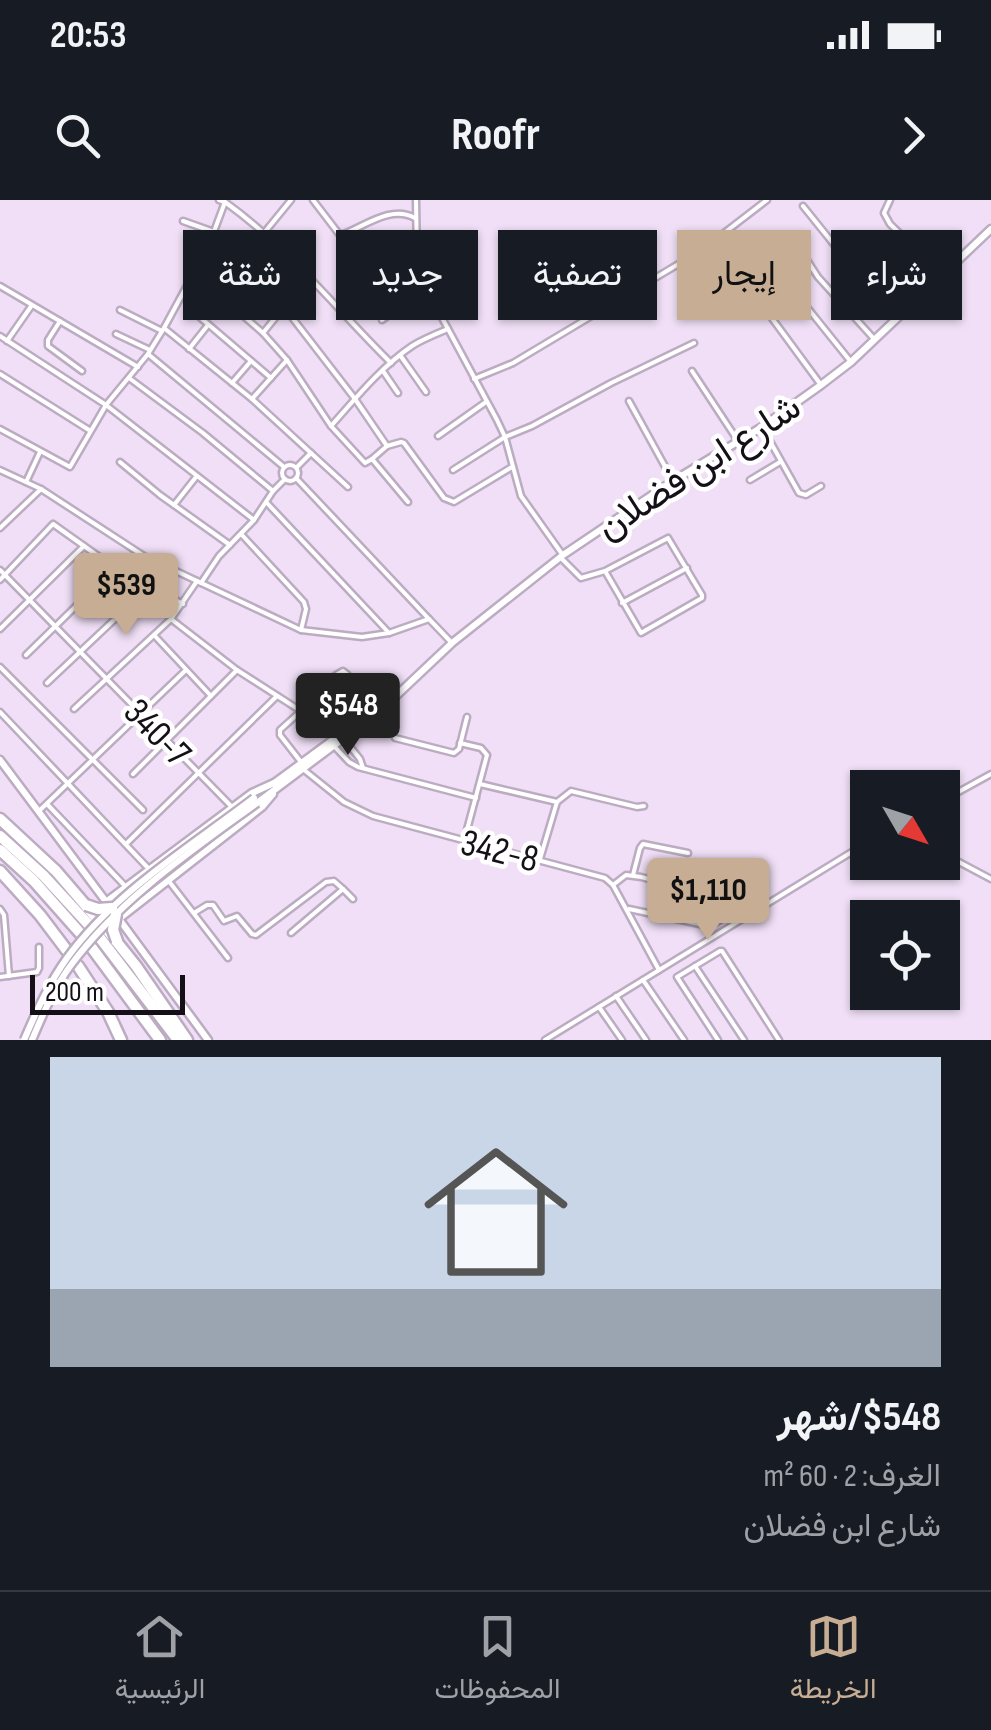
<!DOCTYPE html>
<html lang="ar">
<head>
<meta charset="utf-8">
<style>
  body { margin:0; font-family:"Sofia Sans Condensed",Vazirmatn,sans-serif; background:#242831; color:#f1f3f6; direction:rtl; height:100vh; display:flex; flex-direction:column; font-size:38px; white-space:nowrap }
  * { box-sizing:border-box; margin:0 }
  p { font-size:32px; color:#9ea1a6 }
  .icon { flex:none; width:55px; height:55px; fill:none; stroke:currentColor; stroke-width:2; stroke-linecap:round; stroke-linejoin:round }
  .map { position:relative; height:840px; overflow:hidden; direction:ltr }
  .details { display:flex; flex-direction:column; background:#171b24; flex:1 }
  .details>* { flex:none }
  .hud { position:absolute; left:30px; top:30px; width:932px; height:90px; direction:rtl; display:flex; gap:20px }
  .needle { width:65px; rotate:129deg }
  .buttons { position:absolute; left:850px; top:570px; display:grid; gap:20px }
  .buttons a { display:grid; place-items:center; width:110px; height:110px; border-radius:0px; background:#171b24; box-shadow:0 2px 8px #0004; font-size:50px }
  .scale { position:absolute; left:30px; bottom:25px; width:155px; box-sizing:border-box; padding-left:10px; border:5px solid #151017; border-top:0; font-size:28px; line-height:35px; white-space:nowrap; color:#151017; -webkit-text-stroke:8px #fff; paint-order:stroke }
  .price { position:absolute; translate:-50% -85px; padding:0 22px; border-radius:10px; background:#c7ad93; color:#111; font-size:32px; line-height:65px; filter:drop-shadow(0 2px 5px #0008) }
  .price::after { content:''; position:absolute; left:50%; top:60px; width:30px; height:22px; margin-left:-15px; background:inherit; clip-path:polygon(0 0,100% 0,50% 100%) }
  .price.active { background:#222; color:#fff }
  ul { padding:0; list-style:none }
  li { display:grid; align-content:center; gap:20px; height:530px; padding:0 50px }
  li+li { border-top:2px solid #363941 }
  li span { display:grid; place-items:center; height:310px; border-radius:0px; color:#555 }
  li>.icon { margin-inline-start:auto }
  span .icon { width:180px; height:180px; fill:#fffc; stroke-width:1 }
  li b { font-size:42px }
  .chip { padding:0 35px; border-radius:0px; background:#171b24; box-shadow:0 2px 8px #0004; font-size:35px; line-height:90px }
  .chip.active { background:#c7ad93; color:#111 }
  .status { display:flex; justify-content:space-between; align-items:center; height:70px; padding:0 50px; background:#171b24; direction:ltr }
  .status svg { height:28px; fill:currentColor }
  header { display:flex; justify-content:space-between; align-items:center; height:130px; padding:0 50px; background:#171b24; font-size:45px; font-weight:700 }
  .tabs { display:flex; justify-content:space-around; align-items:center; height:140px; border-top:2px solid #363941; background:#171b24; font-size:28px; color:#9ea1a6 }
  .tabs a { display:grid; justify-items:center; gap:5px }
  .tabs .active { color:#c7ad93 }
  .map>svg:first-child { display:block }
  .lines { fill:none; stroke-linecap:round; stroke-linejoin:round }
  .street-casing { stroke:#bcacc2; stroke-width:9 }
  .secondary-casing { stroke:#bcacc2; stroke-width:11 }
  .highway-casing { stroke:#bcacc2; stroke-width:15 }
  .street { stroke:#fff; stroke-width:4 }
  .secondary { stroke:#fff; stroke-width:6 }
  .highway { stroke:#fff; stroke-width:10 }
  .secondary-bridge-casing { stroke:#bcacc2; stroke-width:11; stroke-linecap:butt }
  .highway-bridge-casing { stroke:#bcacc2; stroke-width:15; stroke-linecap:butt }
  .secondary-bridge { stroke:#fff; stroke-width:6 }
  .highway-bridge { stroke:#fff; stroke-width:10 }
  .labels { text-anchor:middle; stroke-width:9; stroke-linejoin:round; paint-order:stroke }
  .street-label { font-size:38px; fill:#151017; stroke:#fff }
</style>
</head>
<body>
<div class="status"><b>20:53</b><svg viewBox="0 0 49 12"><path d="M0 12V9h3v3zM5 12V6h3v6zM10 12V3h3v9zM15 12V0h3v12zM26 1h20v11H26zM47 4h2v5h-2z"/></svg></div>
<header><svg class="icon" aria-label="forward" viewBox="0 0 24 24"><path d="M9 5l7 7-7 7"/></svg>Roofr<svg class="icon" aria-label="search" viewBox="0 0 24 24"><circle cx="10" cy="10" r="6"/><path d="M15 15l6 6"/></svg></header>
<div class="map">
<svg width="991" height="840" viewBox="0 0 991 840">
  <rect width="100%" height="100%" fill="#f0dff6"/>
  <g class="lines">
    <defs>
      <g id="street">
        <path d="M219,0L225,2C288,47 336,109 391,163"/>
        <path d="M313,0L339,34H344C366,25 392,5 415,18"/>
        <path d="M416,0L417,59L426,88L497,220L505,237L521,296L562,354"/>
        <path d="M890,0L884,13L890,24L943,75"/>
        <path d="M803,6L840,52L901,115"/>
        <path d="M183,21L214,32"/>
        <path d="M264,33L291,0"/>
        <path d="M794,40L818,77L875,140"/>
        <path d="M209,45L260,84L284,107L355,199L387,246"/>
        <path d="M190,79L239,112L263,133L287,160L331,226L365,263L372,259L408,302"/>
        <path d="M744,80L821,185"/>
        <path d="M0,86L138,167"/>
        <path d="M794,91L851,162"/>
        <path d="M120,110L162,131"/>
        <path d="M195,113L271,178"/>
        <path d="M382,120L426,88"/>
        <path d="M60,121L48,140V146L82,171"/>
        <path d="M164,128L252,199L348,287"/>
        <path d="M263,133L284,107"/>
        <path d="M116,134L150,150"/>
        <path d="M0,136L106,205L254,320"/>
        <path d="M7,141L32,105"/>
        <path d="M189,149L208,125"/>
        <path d="M148,154L284,267"/>
        <path d="M400,155L426,192"/>
        <path d="M383,171L398,193"/>
        <path d="M692,171L738,241"/>
        <path d="M0,174L89,230"/>
        <path d="M129,178L203,233L273,291"/>
        <path d="M474,179L513,163L650,81L702,50L767,0"/>
        <path d="M232,183L251,161"/>
        <path d="M252,199L287,160"/>
        <path d="M629,201L673,281"/>
        <path d="M331,226C356,198 381,167 412,146C423,139 436,134 448,129"/>
        <path d="M762,227L799,293L806,295L821,286"/>
        <path d="M0,229L70,267L106,205L148,154L164,128L209,45L225,2"/>
        <path d="M438,236L486,202"/>
        <path d="M372,259L387,246L401,242L404,243L444,298L454,302L512,267"/>
        <path d="M120,262L160,295L230,345"/>
        <circle cx="290" cy="273" r="8"/>
        <path d="M297,267L311,253"/>
        <path d="M0,270L41,289L144,356L301,430L362,437L389,433L429,419L451,442"/>
        <path d="M453,270L505,237L532,226L611,183L694,143"/>
        <path d="M296,278L429,419"/>
        <path d="M750,280L780,262"/>
        <path d="M26,282L40,252"/>
        <path d="M267,303L389,433"/>
        <path d="M174,305L196,277"/>
        <path d="M0,328L41,289"/>
        <path d="M242,335L304,402L306,409L301,430"/>
        <path d="M560,357L581,378L605,371L668,338L702,395V398L641,433L605,371"/>
        <path d="M0,370L231,606"/>
        <path d="M0,380L53,324L115,368L183,404"/>
        <path d="M201,383L219,356L254,320L273,291L285,279"/>
        <path d="M622,403L687,368"/>
        <path d="M171,419L237,470L301,511"/>
        <path d="M0,429L84,346"/>
        <path d="M154,435L211,496"/>
        <path d="M26,455L115,368"/>
        <path d="M0,467L143,610"/>
        <path d="M47,483L150,386"/>
        <path d="M74,509L171,419L197,381"/>
        <path d="M0,512L148,668"/>
        <path d="M395,538L454,553L459,549L467,517"/>
        <path d="M344,539L360,559L363,568"/>
        <path d="M460,543L481,548L487,555L464,641"/>
        <path d="M334,546L349,562L358,567L476,598"/>
        <path d="M301,562L280,535V530L311,502L336,475L343,471L347,474L371,510"/>
        <path d="M303,569L344,602L373,616L605,678L613,685L659,770"/>
        <path d="M133,574L237,470"/>
        <path d="M480,584L557,602"/>
        <path d="M942,601L991,574"/>
        <path d="M47,604L126,687"/>
        <path d="M39,611L186,470"/>
        <path d="M127,643L277,496"/>
        <path d="M942,653L991,679"/>
        <path d="M540,659L557,602L571,591L637,607L644,606"/>
        <path d="M633,675L640,648L643,644L688,653"/>
        <path d="M168,680L228,758"/>
        <path d="M613,685L626,675L641,677L715,696L719,700L723,713L720,720L709,726L629,709"/>
        <path d="M0,709L4,715L9,776"/>
        <path d="M194,713L207,705H213L224,721L237,716L252,734L256,735L326,682L334,681L343,689"/>
        <path d="M291,733L343,689L353,699"/>
        <path d="M695,766L744,840"/>
        <path d="M0,777L37,772L39,768V747"/>
        <path d="M643,780L684,840"/>
        <path d="M616,796L646,840"/>
        <path d="M599,807L622,840"/>
        <path d="M545,840L868,642"/>
        <path d="M718,840L677,777L720,751H722L779,840"/>
      </g>
      <g id="secondary">
        <path d="M0,560L107,703"/>
        <path d="M273,584L395,494"/>
        <path d="M257,603L380,511L452,443L563,355L673,281L762,227L821,185L851,162L991,29"/>
        <path d="M106,702L252,593L274,583"/>
        <path d="M119,719L262,607L273,594"/>
        <path d="M119,719L208,840"/>
      </g>
      <g id="highway">
        <path d="M0,619L56,671L99,721"/>
        <path d="M0,636L43,675L89,725"/>
        <path d="M0,650L34,681L81,734"/>
        <path d="M0,671L40,715L68,752"/>
        <path d="M104,726L136,766L187,840"/>
        <path d="M100,738L178,840"/>
        <path d="M92,748L160,840"/>
        <path d="M78,766L108,812L121,840"/>
      </g>
    </defs>
    <use href="#street" class="street-casing"/>
    <use href="#secondary" class="secondary-casing"/>
    <use href="#highway" class="highway-casing"/>
    <use href="#street" class="street"/>
    <use href="#secondary" class="secondary"/>
    <use href="#highway" class="highway"/>
    <defs>
      <g id="secondary-bridge">
        <path d="M24,840C36,812 49,783 67,758C115,692 190,647 254,598"/>
        <path d="M32,840C43,814 54,788 71,765C120,699 191,651 257,603"/>
      </g>
      <g id="highway-bridge">
        <path d="M86,705L98,709L112,708"/>
        <path d="M116,714L113,730L117,741"/>
      </g>
    </defs>
    <use href="#secondary-bridge" class="secondary-bridge-casing"/>
    <use href="#highway-bridge" class="highway-bridge-casing"/>
    <use href="#secondary-bridge" class="secondary-bridge"/>
    <use href="#highway-bridge" class="highway-bridge"/>
  </g>
  <g class="labels">
    <g class="street-label">
      <text transform="translate(698 266) rotate(-33)" y="13">شارع ابن فضلان</text>
      <text transform="translate(158 532) rotate(46)" y="13">340-7</text>
      <text transform="translate(500 650) rotate(14)" y="13">342-8</text>
    </g>
  </g>
</svg>
<div class="buttons">
<a><svg class="needle" viewBox="-14 -14 28 28"><path d="M0-13l5 13h-10z" fill="#e53935"/><path d="M0 13l5-13h-10z" fill="#9ea1a6"/></svg></a>
<a><svg class="icon" aria-label="locate" viewBox="0 0 24 24"><circle cx="12" cy="12" r="6"/><path d="M12 2v4M12 18v4M2 12h4M18 12h4"/></svg></a>
</div>
<div class="scale">200 m</div>
<b class="price" style="left:126px;top:438px">$539</b>
<b class="price active" style="left:348px;top:558px">$548</b>
<b class="price" style="left:708px;top:743px">$1,110</b>
<div class="hud">
<a class="chip">شراء</a>
<a class="chip active">إيجار</a>
<a class="chip">تصفية</a>
<a class="chip">جديد</a>
<a class="chip">شقة</a>
</div>
</div>
<section class="details">
<ul>
<li><span style="background:linear-gradient(#c9d6e8 75%,#9aa5b1 0)"><svg class="icon" aria-label="home" viewBox="0 0 24 24"><path d="M3 11l9-7 9 7M6 9v11h12V9"/></svg></span><div><b>$548/شهر</b><p>الغرف: 2 · 60 m²</p><p>شارع ابن فضلان</p></div></li>
</ul>
</section>
<nav class="tabs">
<a class="active"><svg class="icon" aria-label="map" viewBox="0 0 24 24"><path d="M3 6l6-2 6 2 6-2v14l-6 2-6-2-6 2zM9 4v14M15 6v14"/></svg>الخريطة</a>
<a><svg class="icon" aria-label="saved" viewBox="0 0 24 24"><path d="M7 4h10v16l-5-4-5 4z"/></svg>المحفوظات</a>
<a><svg class="icon" aria-label="home" viewBox="0 0 24 24"><path d="M3 11l9-7 9 7M6 9v11h12V9"/></svg>الرئيسية</a>
</nav>
</body>
</html>
